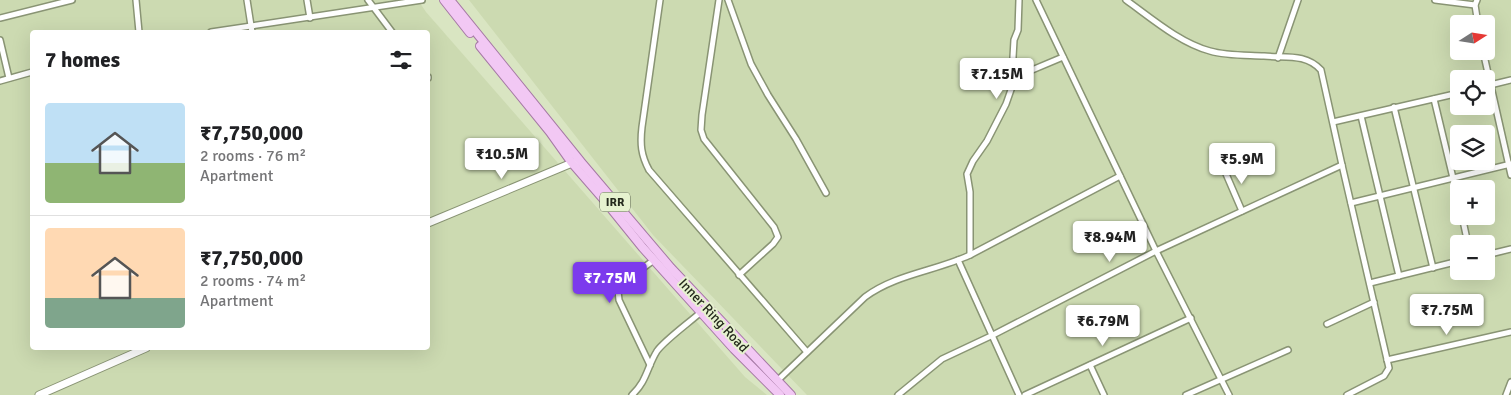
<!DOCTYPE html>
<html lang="en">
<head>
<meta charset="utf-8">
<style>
  body { margin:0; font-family:Signika,sans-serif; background:#f2f2f2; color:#202124; height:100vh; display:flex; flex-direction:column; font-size:19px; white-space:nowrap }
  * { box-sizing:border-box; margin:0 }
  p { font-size:16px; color:#757577 }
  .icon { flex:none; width:28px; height:28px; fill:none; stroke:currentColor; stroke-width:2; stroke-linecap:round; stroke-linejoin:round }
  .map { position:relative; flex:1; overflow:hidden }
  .side { position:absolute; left:30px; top:30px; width:400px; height:320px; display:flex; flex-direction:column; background:#fff; border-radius:5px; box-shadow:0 5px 20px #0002 }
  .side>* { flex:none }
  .needle { width:32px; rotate:78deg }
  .controls { position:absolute; left:1450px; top:15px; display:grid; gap:10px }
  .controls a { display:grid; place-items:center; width:45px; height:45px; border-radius:5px; background:#fff; box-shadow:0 5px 20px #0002; font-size:25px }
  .price { position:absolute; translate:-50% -42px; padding:0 11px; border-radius:5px; background:#fff; color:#222; font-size:16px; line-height:32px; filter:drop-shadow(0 1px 2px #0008) }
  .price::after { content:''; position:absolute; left:50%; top:30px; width:15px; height:11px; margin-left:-8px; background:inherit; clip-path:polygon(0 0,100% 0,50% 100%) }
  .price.current { background:#7c3aed; color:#fff }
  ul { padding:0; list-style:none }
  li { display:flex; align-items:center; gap:15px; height:125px; padding:0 15px }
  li+li { border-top:1px solid #e0e0e0 }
  li span { display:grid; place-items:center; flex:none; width:140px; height:100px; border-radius:5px; color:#555 }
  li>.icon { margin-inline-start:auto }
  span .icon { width:60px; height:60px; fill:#fffc; stroke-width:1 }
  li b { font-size:21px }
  h2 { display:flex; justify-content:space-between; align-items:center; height:60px; padding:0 15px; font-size:21px }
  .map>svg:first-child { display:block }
  .built { fill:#ccdab1; fill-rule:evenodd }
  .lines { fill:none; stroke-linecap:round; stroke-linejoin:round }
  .street-casing { stroke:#899474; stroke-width:8 }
  .secondary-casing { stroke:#899474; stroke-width:9 }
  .primary-casing { stroke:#a579a4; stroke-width:10 }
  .street { stroke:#fff; stroke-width:5 }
  .secondary { stroke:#fff; stroke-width:7 }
  .primary { stroke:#f2c8f4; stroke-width:8 }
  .labels { text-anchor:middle; stroke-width:4; stroke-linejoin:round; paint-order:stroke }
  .shield { fill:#e6f2cf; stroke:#5f6652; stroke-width:1 }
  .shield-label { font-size:12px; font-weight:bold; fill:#252a1d }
  .street-label { font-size:14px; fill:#252a1d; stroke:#e6f2cf }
</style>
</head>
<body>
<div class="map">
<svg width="1511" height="395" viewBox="0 0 1511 395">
  <rect width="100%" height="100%" fill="#d9e5c2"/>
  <g class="built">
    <path d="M0,0H418L426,12L745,377L767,395H0ZM32,32H428V348H32Z"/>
    <path d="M469,0H1511V395H807L653,235ZM1459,24H1486V51H1459ZM1459,79H1486V106H1459ZM1459,134H1486V161H1459ZM1459,189H1486V216H1459ZM1459,244H1486V271H1459Z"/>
  </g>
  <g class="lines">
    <defs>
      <g id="street">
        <path d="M136,0L139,32"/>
        <path d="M247,0L252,32"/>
        <path d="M307,0L310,18"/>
        <path d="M368,0L392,32"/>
        <path d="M660,0L642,127C640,144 641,155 649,170L807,352"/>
        <path d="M719,0L702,115L701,130L704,139L774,227L778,237L773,244L739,275"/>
        <path d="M728,0L751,64L768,95L796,139L826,193"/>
        <path d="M1036,0L1156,251L1229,395"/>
        <path d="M1126,0C1151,18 1180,43 1210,51C1227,56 1247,55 1264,56C1285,58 1306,53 1321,70L1342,165L1389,368L1384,376L1347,395"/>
        <path d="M1435,0L1475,5"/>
        <path d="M1477,0L1475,5L1478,24"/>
        <path d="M0,18L72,0"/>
        <path d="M211,32L422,0"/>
        <path d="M0,40L9,78"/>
        <path d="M1483,51L1511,175"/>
        <path d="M1278,58L1298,0"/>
        <path d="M428,77V78"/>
        <path d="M1013,78L1063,57"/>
        <path d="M0,81L32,72"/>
        <path d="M1486,86L1511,80"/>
        <path d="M1434,99L1459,203"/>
        <path d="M1394,107L1433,268"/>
        <path d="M1361,116L1399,276"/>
        <path d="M1333,122L1459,93"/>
        <path d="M1223,167L1242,211"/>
        <path d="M1351,203L1511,164"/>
        <path d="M1462,216L1468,244"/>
        <path d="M970,255V192L967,174L973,161L987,141L1006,104L1013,84V57L1014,40L1018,30L1019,0"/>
        <path d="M1486,255L1511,249"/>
        <path d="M958,260L1019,395"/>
        <path d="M1370,283L1459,261"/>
        <path d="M1327,324L1374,302"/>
        <path d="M1387,360L1511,332"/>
        <path d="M650,365L619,300L618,291L621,284L654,260"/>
        <path d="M1090,365L1104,395"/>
        <path d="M777,381L865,297C896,274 936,271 970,255L1120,176"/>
        <path d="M632,395C647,381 647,367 657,351C665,340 690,322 701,312"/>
        <path d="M898,395L942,359L993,335L1156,251L1342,165"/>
        <path d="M1025,395L1191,318"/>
        <path d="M1186,395L1288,350"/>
        <path d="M1506,395L1511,382"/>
      </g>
      <g id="secondary">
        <path d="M428,223L572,163L576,162"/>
        <path d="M39,395L146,348"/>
      </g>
      <g id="primary">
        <path d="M444,0L470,33"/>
        <path d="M450,0L581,162L671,268L791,395"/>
        <path d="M480,46L550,132L572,163L605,201L643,248L734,349L780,395"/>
      </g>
    </defs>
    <use href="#street" class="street-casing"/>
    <use href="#secondary" class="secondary-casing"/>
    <use href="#primary" class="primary-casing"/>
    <use href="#street" class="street"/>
    <use href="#secondary" class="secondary"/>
    <use href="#primary" class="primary"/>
  </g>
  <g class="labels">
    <rect class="shield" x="600" y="192.5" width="30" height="19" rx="4"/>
    <g class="shield-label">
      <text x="615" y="206">IRR</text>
    </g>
    <g class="street-label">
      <text transform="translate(714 315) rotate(47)" y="5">Inner Ring Road</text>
    </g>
  </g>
</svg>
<div class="controls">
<a><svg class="needle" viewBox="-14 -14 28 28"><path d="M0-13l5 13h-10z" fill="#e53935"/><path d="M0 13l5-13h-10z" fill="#757577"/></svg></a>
<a><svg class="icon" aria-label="locate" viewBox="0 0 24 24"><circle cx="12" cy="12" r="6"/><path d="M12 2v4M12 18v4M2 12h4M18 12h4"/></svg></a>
<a><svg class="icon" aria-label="layers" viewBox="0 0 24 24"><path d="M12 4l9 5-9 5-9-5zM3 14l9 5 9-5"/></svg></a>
<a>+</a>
<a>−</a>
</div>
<b class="price" style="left:997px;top:100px">₹7.15M</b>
<b class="price" style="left:502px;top:180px">₹10.5M</b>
<b class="price" style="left:1242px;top:185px">₹5.9M</b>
<b class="price" style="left:1110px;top:263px">₹8.94M</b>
<b class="price current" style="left:610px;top:304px">₹7.75M</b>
<b class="price" style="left:1447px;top:336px">₹7.75M</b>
<b class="price" style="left:1103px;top:347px">₹6.79M</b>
<section class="side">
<h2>7 homes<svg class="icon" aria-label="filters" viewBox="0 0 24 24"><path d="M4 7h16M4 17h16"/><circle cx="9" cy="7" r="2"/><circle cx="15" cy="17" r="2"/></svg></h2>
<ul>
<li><span style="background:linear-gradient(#bfe0f5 60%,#8fb573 0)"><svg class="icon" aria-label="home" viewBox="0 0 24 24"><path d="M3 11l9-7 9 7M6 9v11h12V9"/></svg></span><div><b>₹7,750,000</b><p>2 rooms · 76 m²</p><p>Apartment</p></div></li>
<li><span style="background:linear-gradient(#ffd9b3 70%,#7fa58c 0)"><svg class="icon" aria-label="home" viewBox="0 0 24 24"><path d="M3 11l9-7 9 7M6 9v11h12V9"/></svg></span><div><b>₹7,750,000</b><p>2 rooms · 74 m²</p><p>Apartment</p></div></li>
</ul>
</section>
</div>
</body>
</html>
